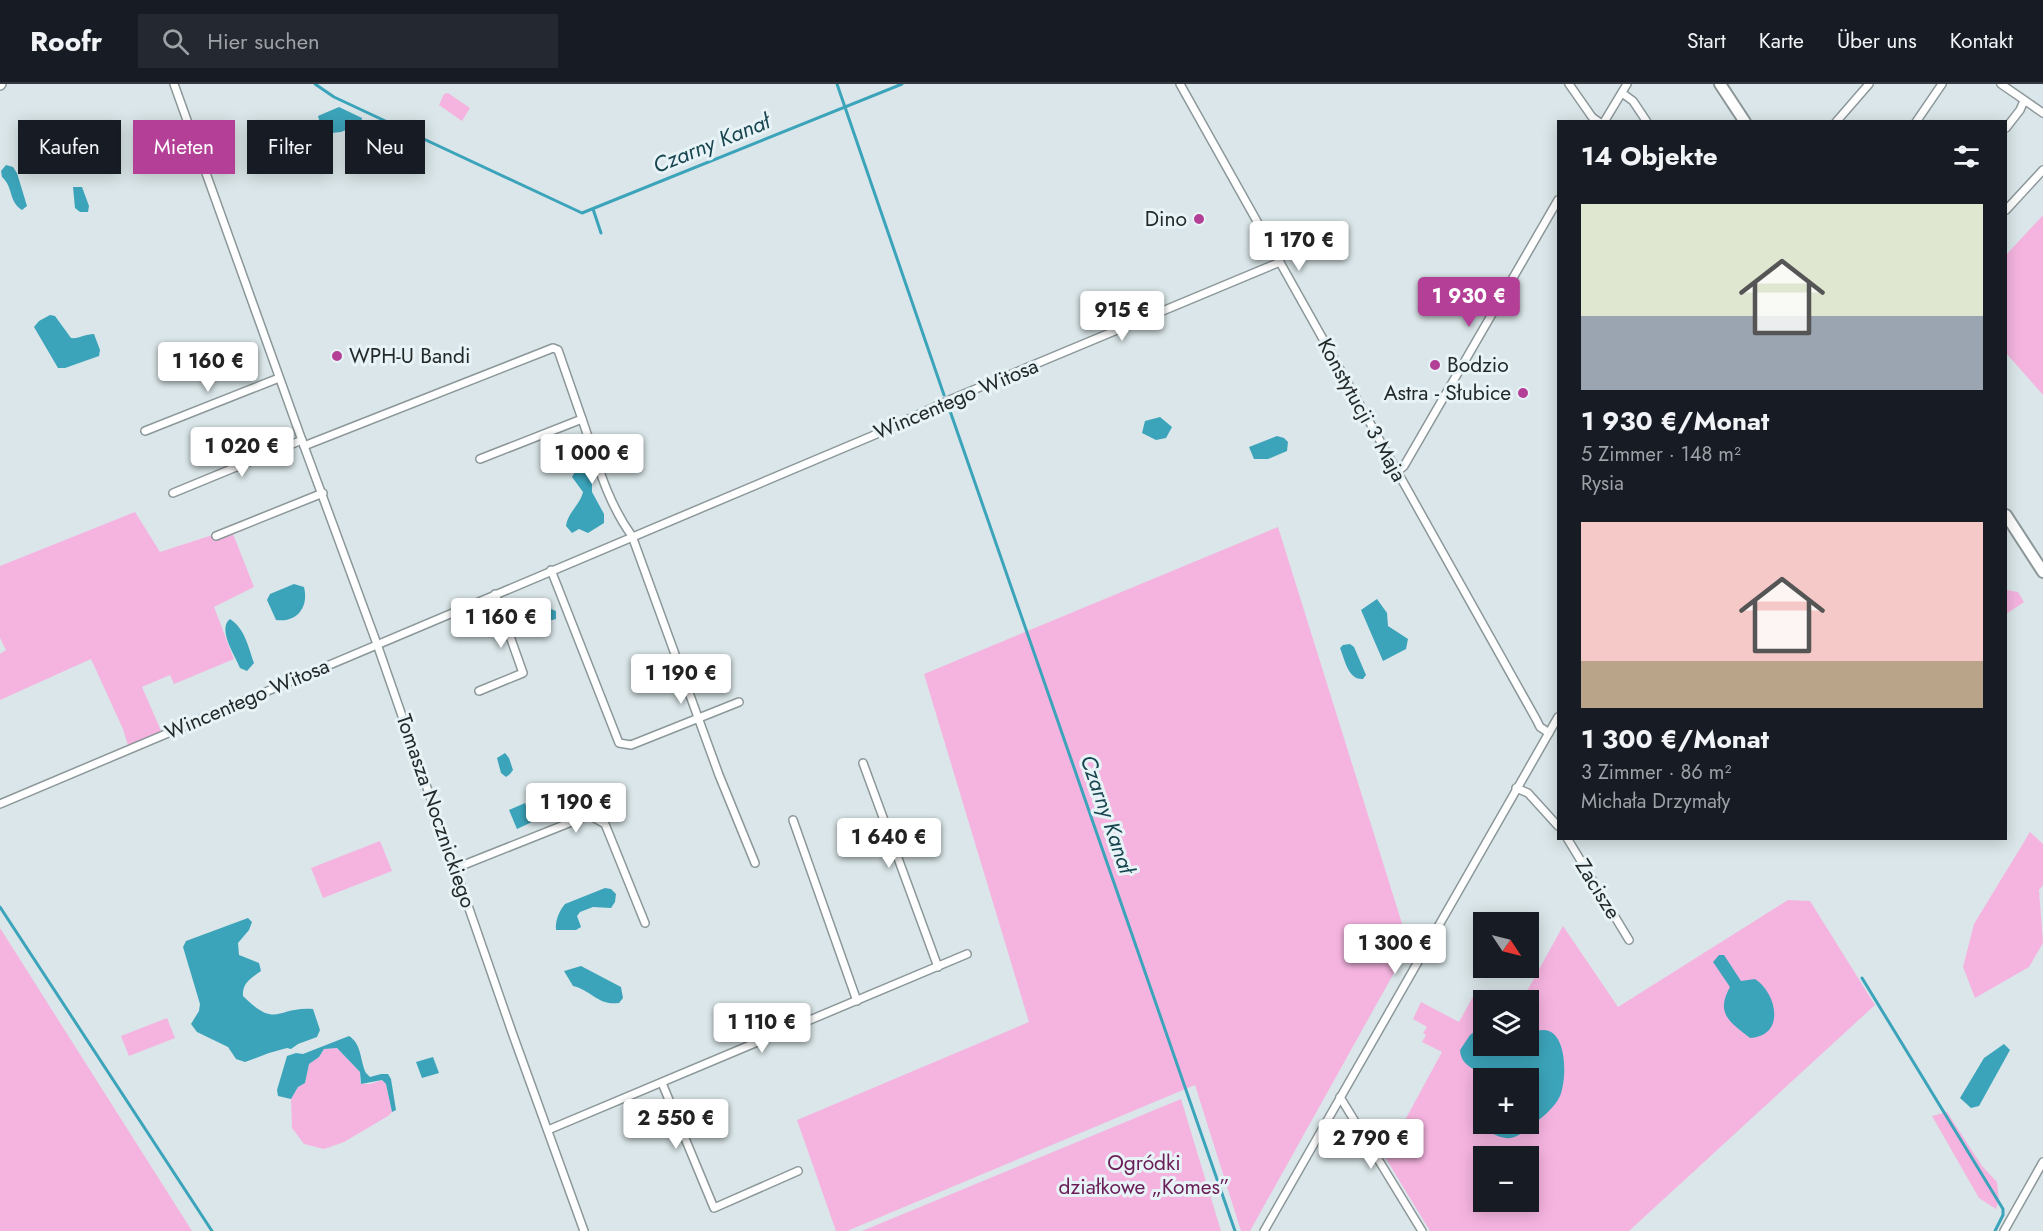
<!DOCTYPE html>
<html lang="de">
<head>
<meta charset="utf-8">
<style>
  body { margin:0; font-family:Jost,sans-serif; background:#242831; color:#f1f3f6; height:100vh; display:flex; flex-direction:column; font-size:22px; white-space:nowrap }
  * { box-sizing:border-box; margin:0 }
  p { font-size:20px; color:#9ea1a6 }
  .icon { flex:none; width:33px; height:33px; fill:none; stroke:currentColor; stroke-width:2; stroke-linecap:round; stroke-linejoin:round }
  .map { position:relative; flex:1; overflow:hidden }
  .details { position:absolute; left:1557px; top:36px; width:450px; height:720px; display:flex; flex-direction:column; background:#171b24; border-radius:0px; box-shadow:0 3px 15px #0003 }
  .details>* { flex:none }
  .guide { position:absolute; left:18px; top:36px; width:570px; height:54px; display:flex; gap:12px }
  .needle { width:39px; rotate:125deg }
  .fabs { position:absolute; left:1473px; top:828px; display:grid; gap:12px }
  .fabs a { display:grid; place-items:center; width:66px; height:66px; border-radius:0px; background:#171b24; box-shadow:0 3px 15px #0003; font-size:30px }
  .price { position:absolute; translate:-50% -51px; padding:0 14px; border-radius:6px; background:#fff; color:#222; font-size:20px; line-height:39px; filter:drop-shadow(0 2px 3px #0008) }
  .price::after { content:''; position:absolute; left:50%; top:36px; width:18px; height:14px; margin-left:-9px; background:inherit; clip-path:polygon(0 0,100% 0,50% 100%) }
  .price.current { background:#b43f97; color:#fff }
  ul { padding:0; list-style:none }
  li { display:grid; align-content:center; gap:12px; height:318px; padding:0 24px }
  li span { display:grid; place-items:center; height:186px; border-radius:0px; color:#555 }
  li>.icon { margin-inline-start:auto }
  span .icon { width:108px; height:108px; fill:#fffc; stroke-width:1 }
  li b { font-size:26px }
  h2 { display:flex; justify-content:space-between; align-items:center; height:72px; padding:0 24px; font-size:26px }
  .pill { padding:0 21px; border-radius:0px; background:#171b24; box-shadow:0 3px 15px #0003; font-size:21px; line-height:54px }
  .pill.current { background:#b43f97; color:#fff }
  header { display:flex; align-items:center; gap:36px; box-sizing:border-box; height:84px; padding:0 30px; background:#171b24; border-bottom:2px solid #363941 }
  header strong { font-size:28px }
  nav { display:flex; gap:33px; margin-inline-start:auto; font-size:21px }
  .search { width:420px; height:54px; background:#242831; display:flex; align-items:center; gap:15px; box-sizing:border-box; padding:0 21px; border-radius:0px; color:#9ea1a6; font-size:22px }
  .map>svg:first-child { display:block }
  .green { fill:#f5b4e0; fill-rule:evenodd }
  .water { fill:#3ca4ba }
  .lines { fill:none; stroke-linecap:round; stroke-linejoin:round }
  .stream { stroke:#3ca4ba; stroke-width:3 }
  .minor-casing { stroke:#8c979a; stroke-width:10 }
  .tertiary-casing { stroke:#8c979a; stroke-width:12 }
  .primary-casing { stroke:#8c979a; stroke-width:14 }
  .minor { stroke:#fff; stroke-width:7 }
  .tertiary { stroke:#fff; stroke-width:9 }
  .primary { stroke:#fff; stroke-width:10 }
  .poi-dot { fill:#b43f97; stroke:#e7f3f6; stroke-width:2 }
  .labels { text-anchor:middle; stroke-width:6; stroke-linejoin:round; paint-order:stroke }
  .poi-label { font-size:21px; fill:#232829; stroke:#e7f3f6; text-anchor:end }
  .street-label { font-size:21px; fill:#232829; stroke:#e7f3f6 }
  .park-label { font-size:21px; fill:#6a1d57; stroke:#e7f3f6 }
  .water-label { font-size:22px; font-style:italic; fill:#17454f; stroke:#e7f3f6 }
</style>
</head>
<body>
<header>
<strong>Roofr</strong>
<div class="search"><svg class="icon" aria-label="search" viewBox="0 0 24 24"><circle cx="10" cy="10" r="6"/><path d="M15 15l6 6"/></svg>Hier suchen</div>
<nav><a>Start</a><a>Karte</a><a>Über uns</a><a>Kontakt</a></nav>
</header>
<div class="map">
<svg width="2043" height="1147" viewBox="0 0 2043 1147">
  <rect width="100%" height="100%" fill="#dae6e9"/>
  <g class="green">
    <path d="M448,9L470,24L462,37L439,21L444,10Z"/>
    <path d="M2043,131V311L2006,269V171Z"/>
    <path d="M135,428L160,468L231,445L254,503L214,523L234,575L174,600L170,591L142,603L162,649L129,665L123,645L91,575L0,616V570L6,566L0,554V482Z"/>
    <path d="M1278,443L1409,862L1250,1147H1241L1195,1001L847,1147H836L797,1036L1029,938L924,590Z"/>
    <path d="M2006,506L2018,508L2024,518L2006,530Z"/>
    <path d="M2030,748L2043,760V801L2039,806L2043,859L2029,883L1975,914L1963,883L1974,840Z"/>
    <path d="M380,757L392,787L323,814L311,784Z"/>
    <path d="M1788,816L1810,817L1875,921L1629,1147H1430L1385,1073L1442,968L1422,958L1426,951L1423,949L1427,943L1413,935L1421,918L1459,938L1476,907L1493,916H1484V962H1528V916H1522L1563,842L1618,923ZM1484,994H1528V1040H1484ZM1484,1072H1528V1118H1484Z"/>
    <path d="M0,844L192,1147H0Z"/>
    <path d="M167,934L175,954L129,972L121,952Z"/>
    <path d="M337,964L360,988V996L361,1000H370L382,996L386,1000L392,1028L388,1032L344,1058L324,1065L304,1060L292,1044L291,1015L298,1003L305,999L309,980L319,973L324,965Z"/>
    <path d="M1181,1015L1221,1147H862Z"/>
    <path d="M1947,1028L1982,1082L1997,1098L1999,1116L1996,1125L1979,1114L1932,1032Z"/>
  </g>
  <g class="water">
    <path d="M339,23L362,34L361,40L341,48L323,50L318,32Z"/>
    <path d="M6,81L13,83L17,89L27,122L22,126C8,117 14,104 2,93L1,87Z"/>
    <path d="M73,103H82L89,122L88,128H80L75,124Z"/>
    <path d="M50,231L55,232L71,254C79,255 85,250 94,250L100,266L99,272L65,284H58L34,243L39,237Z"/>
    <path d="M1160,333L1172,343L1166,354L1156,356L1142,349L1145,337Z"/>
    <path d="M1277,352L1284,354L1288,358L1287,367L1268,375H1254L1249,363Z"/>
    <path d="M570,355H575L579,358L592,395V408L604,430V439L588,449L579,445L572,449L566,442C568,428 580,421 583,408L572,393L577,384L574,381L569,387L565,386L561,376L564,372L561,367C562,361 564,358 570,355Z"/>
    <path d="M294,500L304,503C309,523 297,539 276,536L267,516L270,510Z"/>
    <path d="M536,514C543,529 546,522 556,527V535L541,539L531,516Z"/>
    <path d="M1377,515L1387,529L1388,542L1408,555L1406,565L1383,577L1361,526Z"/>
    <path d="M230,535C245,545 248,562 254,579L247,587L240,584C235,571 217,545 230,535Z"/>
    <path d="M1350,560L1354,563L1366,591L1363,595C1348,596 1345,576 1340,564L1343,561Z"/>
    <path d="M505,669L509,674L513,686L510,690L506,693L501,689L497,674Z"/>
    <path d="M525,719L532,738L517,745L509,726Z"/>
    <path d="M605,804L611,805L616,810L615,818L611,824L593,823L580,828L577,832L581,843L576,846H556C555,837 559,827 565,820Z"/>
    <path d="M248,834L252,838L249,846L238,859L239,871L259,879L261,887C251,894 242,899 243,912C277,946 277,922 313,925L320,946L317,953L298,960L291,965L287,964L269,969L245,978L236,975L228,963L197,948L191,940L199,927L200,920L183,863L186,857Z"/>
    <path d="M1719,871H1724L1741,897L1755,895C1777,909 1786,952 1750,954C1730,938 1715,930 1730,903L1713,878Z"/>
    <path d="M581,882L621,903L623,914L619,919C598,922 591,906 573,902L564,887Z"/>
    <path d="M1478,945L1483,946L1484,962H1499L1508,967L1515,962H1528L1529,951C1566,928 1569,990 1560,1012C1554,1025 1541,1034 1531,1042C1511,1058 1507,1057 1485,1046L1481,1033L1483,1027L1484,1040H1528V994H1493V992C1479,987 1461,984 1460,966L1470,951Z"/>
    <path d="M349,952C362,960 360,977 366,989L370,993L381,990H388L391,995L396,1026L392,1028L386,1000L382,996L361,1000L360,988L337,964L324,965L319,973L309,980L305,999L298,1003L291,1015L278,1012L277,1006L287,972L296,969L303,970Z"/>
    <path d="M2004,960L2010,966L1979,1022L1971,1024L1960,1014L1984,974Z"/>
    <path d="M433,973L439,989L422,994L416,978Z"/>
  </g>
  <g class="lines">
    <g class="stream">
      <path d="M315,0L334,13L582,129L902,0"/>
      <path d="M837,0L944,311"/>
      <path d="M593,125L601,149"/>
      <path d="M949,324L1235,1147"/>
      <path d="M0,823L212,1147"/>
      <path d="M1862,894L2003,1125V1131L1995,1147"/>
    </g>
    <defs>
      <g id="minor">
        <path d="M174,0L304,362L377,560L513,951L584,1147"/>
        <path d="M1180,0L1536,635L1540,643L1549,649"/>
        <path d="M1569,0L1592,33L1599,38"/>
        <path d="M2001,0L2043,29"/>
        <path d="M1622,9L1633,17L1647,38"/>
        <path d="M1604,38L1627,0"/>
        <path d="M1836,38L1869,0"/>
        <path d="M1916,38L1942,0"/>
        <path d="M2006,44L2020,26L2024,17"/>
        <path d="M2006,126L2043,86"/>
        <path d="M582,335C596,375 607,418 632,452L719,691L755,779"/>
        <path d="M145,347L279,294"/>
        <path d="M304,362L553,264L558,266L582,335L480,375"/>
        <path d="M1397,388L1404,382L1558,116"/>
        <path d="M173,409L302,356"/>
        <path d="M216,452L323,409"/>
        <path d="M551,486L619,659L631,661L739,618"/>
        <path d="M479,607L523,589L495,510"/>
        <path d="M863,679L938,883"/>
        <path d="M1516,704L1528,709L1558,742"/>
        <path d="M0,720L872,352L954,314L1280,178"/>
        <path d="M793,736L857,917"/>
        <path d="M1567,754L1629,856"/>
        <path d="M456,784L589,731L605,740L645,839"/>
        <path d="M662,999L714,1124L798,1087"/>
        <path d="M1340,1013L1422,1147"/>
        <path d="M548,1046L967,870"/>
        <path d="M1264,1147L1558,633"/>
        <path d="M2004,1147L2043,1078"/>
      </g>
      <path id="tertiary" d="M0,1L1,0"/>
      <g id="primary">
        <path d="M1720,0L1745,38"/>
        <path d="M2006,431L2043,488"/>
      </g>
    </defs>
    <use href="#minor" class="minor-casing"/>
    <use href="#tertiary" class="tertiary-casing"/>
    <use href="#primary" class="primary-casing"/>
    <use href="#minor" class="minor"/>
    <use href="#tertiary" class="tertiary"/>
    <use href="#primary" class="primary"/>
  </g>
  <g class="poi-dot">
    <circle cx="1199" cy="135" r="6"/>
    <circle cx="337" cy="272" r="6"/>
    <circle cx="1435" cy="281" r="6"/>
    <circle cx="1523" cy="309" r="6"/>
  </g>
  <g class="labels">
    <g class="poi-label">
      <text x="1187" y="142">Dino</text>
      <text x="349" y="279" text-anchor="start">WPH-U Bandi</text>
      <text x="1447" y="288" text-anchor="start">Bodzio</text>
      <text x="1511" y="316">Astra - Słubice</text>
    </g>
    <g class="street-label">
      <text transform="translate(956 315) rotate(-23)" y="7">Wincentego Witosa</text>
      <text transform="translate(1362 326) rotate(61)" y="7">Konstytucji 3 Maja</text>
      <text transform="translate(247 615) rotate(-23)" y="7">Wincentego Witosa</text>
      <text transform="translate(436 727) rotate(71)" y="7">Tomasza Nocznickiego</text>
      <text transform="translate(1598 805) rotate(58)" y="7">Zacisze</text>
    </g>
    <g class="park-label">
      <text x="1144" y="1086">Ogródki<tspan x="1144" dy="24">działkowe „Komes”</tspan></text>
    </g>
    <g class="water-label">
      <text transform="translate(711 59) rotate(-22)" y="8">Czarny Kanał</text>
      <text transform="translate(1108 730) rotate(71)" y="8">Czarny Kanał</text>
    </g>
  </g>
</svg>
<div class="fabs">
<a><svg class="needle" viewBox="-14 -14 28 28"><path d="M0-13l5 13h-10z" fill="#e53935"/><path d="M0 13l5-13h-10z" fill="#9ea1a6"/></svg></a>
<a><svg class="icon" aria-label="layers" viewBox="0 0 24 24"><path d="M12 4l9 5-9 5-9-5zM3 14l9 5 9-5"/></svg></a>
<a>+</a>
<a>−</a>
</div>
<b class="price" style="left:1299px;top:188px">1 170 €</b>
<b class="price current" style="left:1469px;top:244px">1 930 €</b>
<b class="price" style="left:1122px;top:258px">915 €</b>
<b class="price" style="left:208px;top:309px">1 160 €</b>
<b class="price" style="left:242px;top:394px">1 020 €</b>
<b class="price" style="left:592px;top:401px">1 000 €</b>
<b class="price" style="left:501px;top:565px">1 160 €</b>
<b class="price" style="left:681px;top:621px">1 190 €</b>
<b class="price" style="left:576px;top:750px">1 190 €</b>
<b class="price" style="left:889px;top:785px">1 640 €</b>
<b class="price" style="left:1395px;top:891px">1 300 €</b>
<b class="price" style="left:762px;top:970px">1 110 €</b>
<b class="price" style="left:676px;top:1066px">2 550 €</b>
<b class="price" style="left:1371px;top:1086px">2 790 €</b>
<div class="guide">
<a class="pill">Kaufen</a>
<a class="pill current">Mieten</a>
<a class="pill">Filter</a>
<a class="pill">Neu</a>
</div>
<section class="details">
<h2>14 Objekte<svg class="icon" aria-label="filters" viewBox="0 0 24 24"><path d="M4 7h16M4 17h16"/><circle cx="9" cy="7" r="2"/><circle cx="15" cy="17" r="2"/></svg></h2>
<ul>
<li><span style="background:linear-gradient(#dfe7d0 60%,#9aa5b1 0)"><svg class="icon" aria-label="home" viewBox="0 0 24 24"><path d="M3 11l9-7 9 7M6 9v11h12V9"/></svg></span><div><b>1 930 €/Monat</b><p>5 Zimmer · 148 m²</p><p>Rysia</p></div></li>
<li><span style="background:linear-gradient(#f6c9c9 75%,#b9a48a 0)"><svg class="icon" aria-label="home" viewBox="0 0 24 24"><path d="M3 11l9-7 9 7M6 9v11h12V9"/></svg></span><div><b>1 300 €/Monat</b><p>3 Zimmer · 86 m²</p><p>Michała Drzymały</p></div></li>
</ul>
</section>
</div>
</body>
</html>
